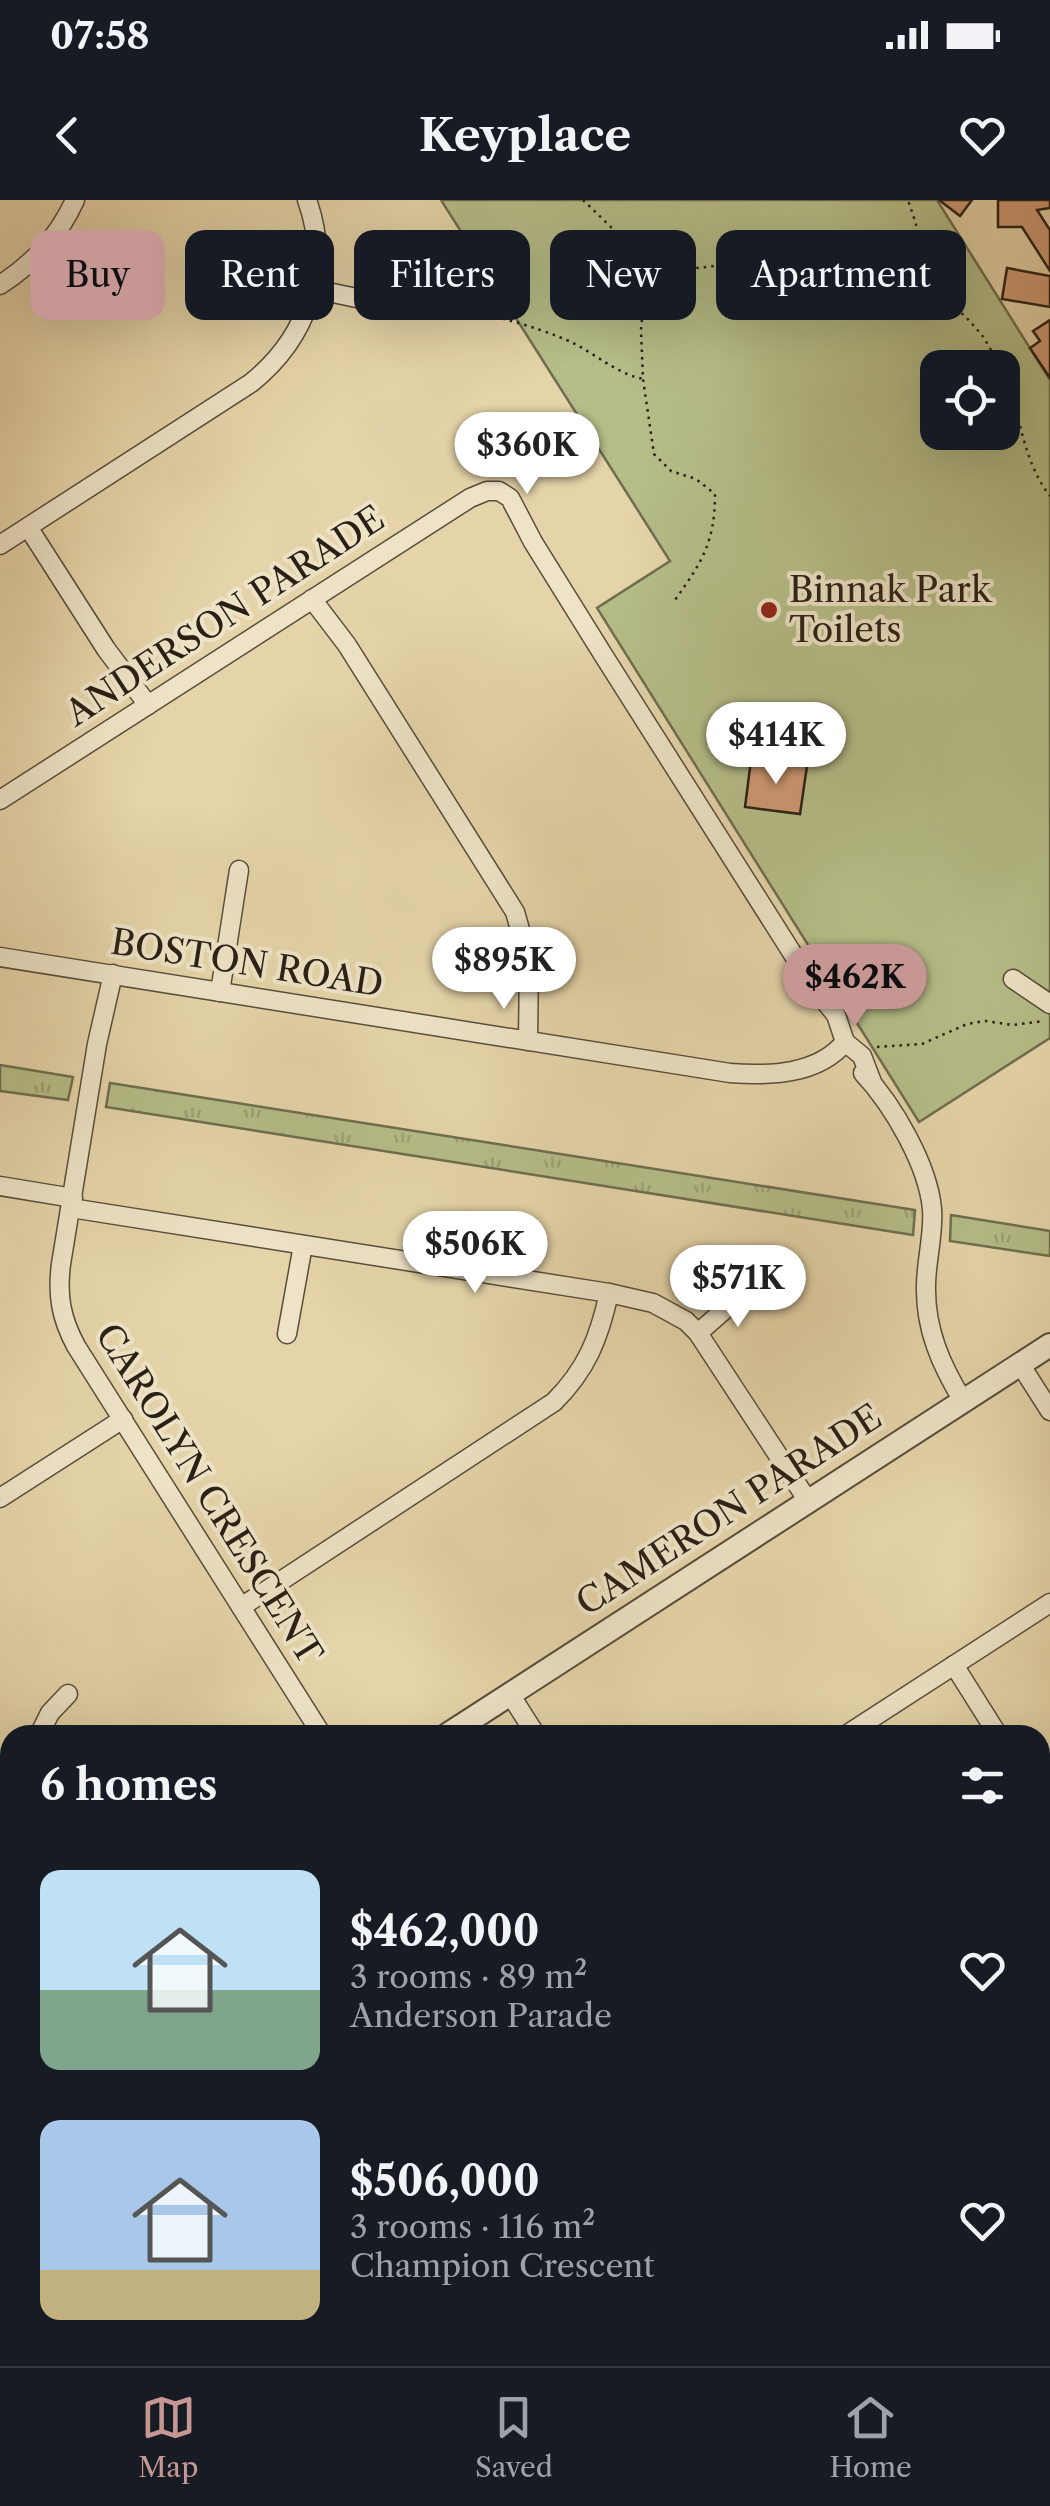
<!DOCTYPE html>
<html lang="en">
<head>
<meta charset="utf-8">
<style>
  body { margin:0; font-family:"Libre Caslon Text",serif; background:#20242c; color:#f1f3f6; height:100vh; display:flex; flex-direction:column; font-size:38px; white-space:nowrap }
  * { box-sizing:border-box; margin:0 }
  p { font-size:32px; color:#9ea1a6 }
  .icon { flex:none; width:55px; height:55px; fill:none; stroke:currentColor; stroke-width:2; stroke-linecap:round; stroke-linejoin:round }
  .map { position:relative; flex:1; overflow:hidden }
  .sheet { position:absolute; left:0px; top:1525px; width:1050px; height:642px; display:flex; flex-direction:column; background:#171b24; border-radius:30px 30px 0 0; box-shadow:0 10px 40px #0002 }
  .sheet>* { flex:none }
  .top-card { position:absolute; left:30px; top:30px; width:990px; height:90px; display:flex; gap:20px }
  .fabs { position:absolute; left:920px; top:150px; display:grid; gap:20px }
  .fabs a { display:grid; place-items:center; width:100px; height:100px; border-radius:20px; background:#171b24; box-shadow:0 10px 40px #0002; font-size:50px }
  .price { position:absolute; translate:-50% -85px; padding:0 22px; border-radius:35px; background:#fff; color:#222; font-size:32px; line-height:65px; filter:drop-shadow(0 2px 5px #0008) }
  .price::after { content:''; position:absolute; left:50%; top:60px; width:30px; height:22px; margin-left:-15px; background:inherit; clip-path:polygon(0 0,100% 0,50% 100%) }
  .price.on { background:#c59692; color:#111 }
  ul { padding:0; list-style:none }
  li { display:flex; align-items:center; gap:30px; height:250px; padding:0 40px }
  li span { display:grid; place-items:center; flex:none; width:280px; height:200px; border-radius:20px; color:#555 }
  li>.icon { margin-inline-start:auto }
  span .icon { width:120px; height:120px; fill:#fffc; stroke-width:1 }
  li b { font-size:42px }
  h2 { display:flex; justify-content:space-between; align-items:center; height:120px; padding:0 40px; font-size:42px }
  .pill { padding:0 35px; border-radius:20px; background:#171b24; box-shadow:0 10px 40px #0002; font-size:35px; line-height:90px }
  .pill.on { background:#c59692; color:#111 }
  .status { display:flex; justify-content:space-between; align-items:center; height:70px; padding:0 50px; background:#171b24; direction:ltr }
  .status svg { height:28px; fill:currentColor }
  header { display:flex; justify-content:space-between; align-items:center; height:130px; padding:0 40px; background:#171b24; font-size:45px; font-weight:800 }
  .menu { display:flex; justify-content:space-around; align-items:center; height:140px; border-top:2px solid #363941; background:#171b24; font-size:28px; color:#9ea1a6 }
  .menu a { display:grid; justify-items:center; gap:5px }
  .menu .on { color:#c59692 }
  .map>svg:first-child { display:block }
  .grass { fill:url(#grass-tufts); stroke:#6f6e4e; stroke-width:2.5 }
  .park { fill:#b5bd88; stroke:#6f6e4e; stroke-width:2.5; fill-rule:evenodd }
  .building { fill:#cf9974; stroke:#292015; stroke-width:2.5 }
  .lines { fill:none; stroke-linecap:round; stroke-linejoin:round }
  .minor-casing { stroke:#584d3a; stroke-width:21 }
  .tertiary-casing { stroke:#584d3a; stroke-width:26 }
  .primary-casing { stroke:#292015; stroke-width:31 }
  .path { stroke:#292015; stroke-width:2.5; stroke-dasharray:2.5 5; stroke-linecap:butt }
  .minor { stroke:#eee3c7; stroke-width:18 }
  .tertiary { stroke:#eee3c7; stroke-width:22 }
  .primary { stroke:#e5d4a9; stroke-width:28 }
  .poi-dot { fill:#8f2418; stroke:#eee3c7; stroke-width:4 }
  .labels { text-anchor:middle; stroke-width:8; stroke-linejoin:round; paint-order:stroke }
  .poi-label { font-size:35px; fill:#292015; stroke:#eee3c7; text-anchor:start }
  .street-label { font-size:35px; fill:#292015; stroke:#eee3c7 }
</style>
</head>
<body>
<div class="status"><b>07:58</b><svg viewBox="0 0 49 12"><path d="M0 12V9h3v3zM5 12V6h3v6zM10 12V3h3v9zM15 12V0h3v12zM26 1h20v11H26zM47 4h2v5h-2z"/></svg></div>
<header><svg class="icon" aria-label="back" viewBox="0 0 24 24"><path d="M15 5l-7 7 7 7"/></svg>Keyplace<svg class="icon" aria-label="heart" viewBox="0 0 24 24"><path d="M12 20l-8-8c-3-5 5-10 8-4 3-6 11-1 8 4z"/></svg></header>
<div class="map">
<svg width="1050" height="2166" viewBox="0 0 1050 2166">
  <defs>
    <pattern id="grass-tufts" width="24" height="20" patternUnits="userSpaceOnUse" patternTransform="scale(2.5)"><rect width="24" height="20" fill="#b5bd88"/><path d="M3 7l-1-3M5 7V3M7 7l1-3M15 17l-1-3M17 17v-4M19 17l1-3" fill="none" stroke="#9ca274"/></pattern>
  </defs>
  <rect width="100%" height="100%" fill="#e5d4a9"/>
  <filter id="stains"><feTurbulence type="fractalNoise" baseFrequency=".002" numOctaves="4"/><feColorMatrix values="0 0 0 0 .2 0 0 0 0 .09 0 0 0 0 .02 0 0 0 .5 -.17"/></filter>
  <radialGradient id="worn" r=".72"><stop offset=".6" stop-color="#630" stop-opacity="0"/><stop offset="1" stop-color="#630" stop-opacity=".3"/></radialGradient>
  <g class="grass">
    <path d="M0,865L73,877L68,900L0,891Z"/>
    <path d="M110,883L915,1010L913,1035L106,907Z"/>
    <path d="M951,1015L1050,1031V1056L950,1041Z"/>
  </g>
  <path class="park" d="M441,0H937L1050,180V838L919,922L597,408L670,361ZM938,168H1002V232H938Z"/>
  <g class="building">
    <path d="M939,0H972L960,16Z"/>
    <path d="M998,0H1050V8L1037,10L1050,30V71L1022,27H998Z"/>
    <path d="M1007,68L1050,76V107L1002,99Z"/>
    <path d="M1050,120V178L1030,148L1040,141L1033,131Z"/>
    <path d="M751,560L807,566L800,614L745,607Z"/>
  </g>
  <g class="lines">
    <defs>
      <g id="minor">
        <path d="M0,85C34,63 58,37 75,0"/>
        <path d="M314,89L404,108"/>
        <path d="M28,327L106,449L148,505"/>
        <path d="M0,345L251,183C307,138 332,69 307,0"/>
        <path d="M312,399L347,445L515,712L529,761L528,841"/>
        <path d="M0,600L470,298L487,291H499L510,298L533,342L602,453L815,789L836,815L845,842L862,856L872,882"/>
        <path d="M0,757L730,873C769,876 818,875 845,842"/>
        <path d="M113,774L97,844L61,1064C57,1096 61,1118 76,1146L322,1535"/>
        <path d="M1013,779L1050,804"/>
        <path d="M220,792L239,670"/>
        <path d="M863,873C893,905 928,965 932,1009C934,1035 926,1060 926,1086C925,1129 941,1165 963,1201"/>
        <path d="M0,986L73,998"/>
        <path d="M71,1008L609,1093L653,1103L686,1121L698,1133L808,1301"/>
        <path d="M698,1133L746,1091"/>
        <path d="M287,1134L303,1045"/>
        <path d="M1020,1164L1050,1211"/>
        <path d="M0,1298L123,1219"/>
        <path d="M241,1407L554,1202C587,1169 599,1138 609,1093"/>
        <path d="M954,1465L998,1535"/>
        <path d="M510,1494L536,1535"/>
        <path d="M39,1535L50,1513L68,1494"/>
        <path d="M846,1535L1050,1403"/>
        <path d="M1040,1602L1050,1617"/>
        <path d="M2,1630L10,1609"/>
        <path d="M1040,1658L1050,1651"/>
        <path d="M0,1861L10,1877"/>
        <path d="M1040,1897L1050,1891"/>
        <path d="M341,2158L342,2166"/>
        <path d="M11,2166L24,2158"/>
        <path d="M611,2166L623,2158"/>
      </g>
      <g id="tertiary">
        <path d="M447,1535L1050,1145"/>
        <path d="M0,1926L10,1920"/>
      </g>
      <g id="primary">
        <path d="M1040,2148L1050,2142"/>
        <path d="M1012,2166L1025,2158"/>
      </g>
    </defs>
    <use href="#minor" class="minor-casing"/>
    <use href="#tertiary" class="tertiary-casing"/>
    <use href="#primary" class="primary-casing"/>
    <g class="path">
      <path d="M583,0L615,31L641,65L645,82L641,130L643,179L654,254L671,271L696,279L715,294C715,342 702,362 675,400"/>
      <path d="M922,41L955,91L957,108"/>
      <path d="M646,82L679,70L714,66L782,100L928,97L952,106L965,116L982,135L1002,168"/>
      <path d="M900,95C930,58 922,42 908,0"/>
      <path d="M421,107C459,104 538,126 573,143C597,155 616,173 643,179"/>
      <path d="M1002,169C1021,211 1021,259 1050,296"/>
      <path d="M877,847L922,844L967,824L985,821L1013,825L1044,821"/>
    </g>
    <use href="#minor" class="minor"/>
    <use href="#tertiary" class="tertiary"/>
    <use href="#primary" class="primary"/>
  </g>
  <circle class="poi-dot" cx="769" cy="410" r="10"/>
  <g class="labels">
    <g class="poi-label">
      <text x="789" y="402">Binnak Park<tspan x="789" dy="40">Toilets</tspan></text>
    </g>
    <g class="street-label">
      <text transform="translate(225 416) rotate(-33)" y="12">ANDERSON PARADE</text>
      <text transform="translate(247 763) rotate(9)" y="12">BOSTON ROAD</text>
      <text transform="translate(209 1294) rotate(58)" y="12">CAROLYN CRESCENT</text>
      <text transform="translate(729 1310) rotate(-33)" y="12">CAMERON PARADE</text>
    </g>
  </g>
  <rect width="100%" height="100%" filter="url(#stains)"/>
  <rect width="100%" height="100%" fill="url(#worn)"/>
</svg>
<div class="fabs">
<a><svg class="icon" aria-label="locate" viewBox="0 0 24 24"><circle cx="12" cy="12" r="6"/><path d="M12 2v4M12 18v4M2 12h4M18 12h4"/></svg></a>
</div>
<b class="price" style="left:527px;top:297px">$360K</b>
<b class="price" style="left:776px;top:587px">$414K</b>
<b class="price" style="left:504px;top:812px">$895K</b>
<b class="price on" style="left:855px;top:829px">$462K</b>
<b class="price" style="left:475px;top:1096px">$506K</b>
<b class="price" style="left:738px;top:1130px">$571K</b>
<div class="top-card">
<a class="pill on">Buy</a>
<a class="pill">Rent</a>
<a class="pill">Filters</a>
<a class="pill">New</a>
<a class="pill">Apartment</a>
</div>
<section class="sheet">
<h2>6 homes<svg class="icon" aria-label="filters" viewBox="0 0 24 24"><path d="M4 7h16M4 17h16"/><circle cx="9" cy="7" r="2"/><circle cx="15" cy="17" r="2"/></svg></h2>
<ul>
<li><span style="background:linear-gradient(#bfe0f5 60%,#7fa58c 0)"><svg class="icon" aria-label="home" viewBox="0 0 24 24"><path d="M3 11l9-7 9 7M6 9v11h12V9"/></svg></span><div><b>$462,000</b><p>3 rooms · 89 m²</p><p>Anderson Parade</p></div><svg class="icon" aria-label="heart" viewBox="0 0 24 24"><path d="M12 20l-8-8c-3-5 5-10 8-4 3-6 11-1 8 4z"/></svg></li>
<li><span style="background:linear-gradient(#a9c7e8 75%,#c2b280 0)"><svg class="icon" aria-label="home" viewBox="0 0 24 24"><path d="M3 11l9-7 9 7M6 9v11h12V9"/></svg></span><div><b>$506,000</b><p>3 rooms · 116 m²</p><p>Champion Crescent</p></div><svg class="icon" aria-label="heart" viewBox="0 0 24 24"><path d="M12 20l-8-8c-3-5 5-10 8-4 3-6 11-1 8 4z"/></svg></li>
</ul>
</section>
</div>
<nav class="menu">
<a class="on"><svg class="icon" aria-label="map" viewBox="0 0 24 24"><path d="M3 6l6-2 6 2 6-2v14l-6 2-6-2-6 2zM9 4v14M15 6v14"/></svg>Map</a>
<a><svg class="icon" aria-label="saved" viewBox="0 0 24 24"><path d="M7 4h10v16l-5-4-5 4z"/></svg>Saved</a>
<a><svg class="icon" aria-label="home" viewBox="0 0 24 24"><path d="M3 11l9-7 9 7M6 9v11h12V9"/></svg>Home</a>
</nav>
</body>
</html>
